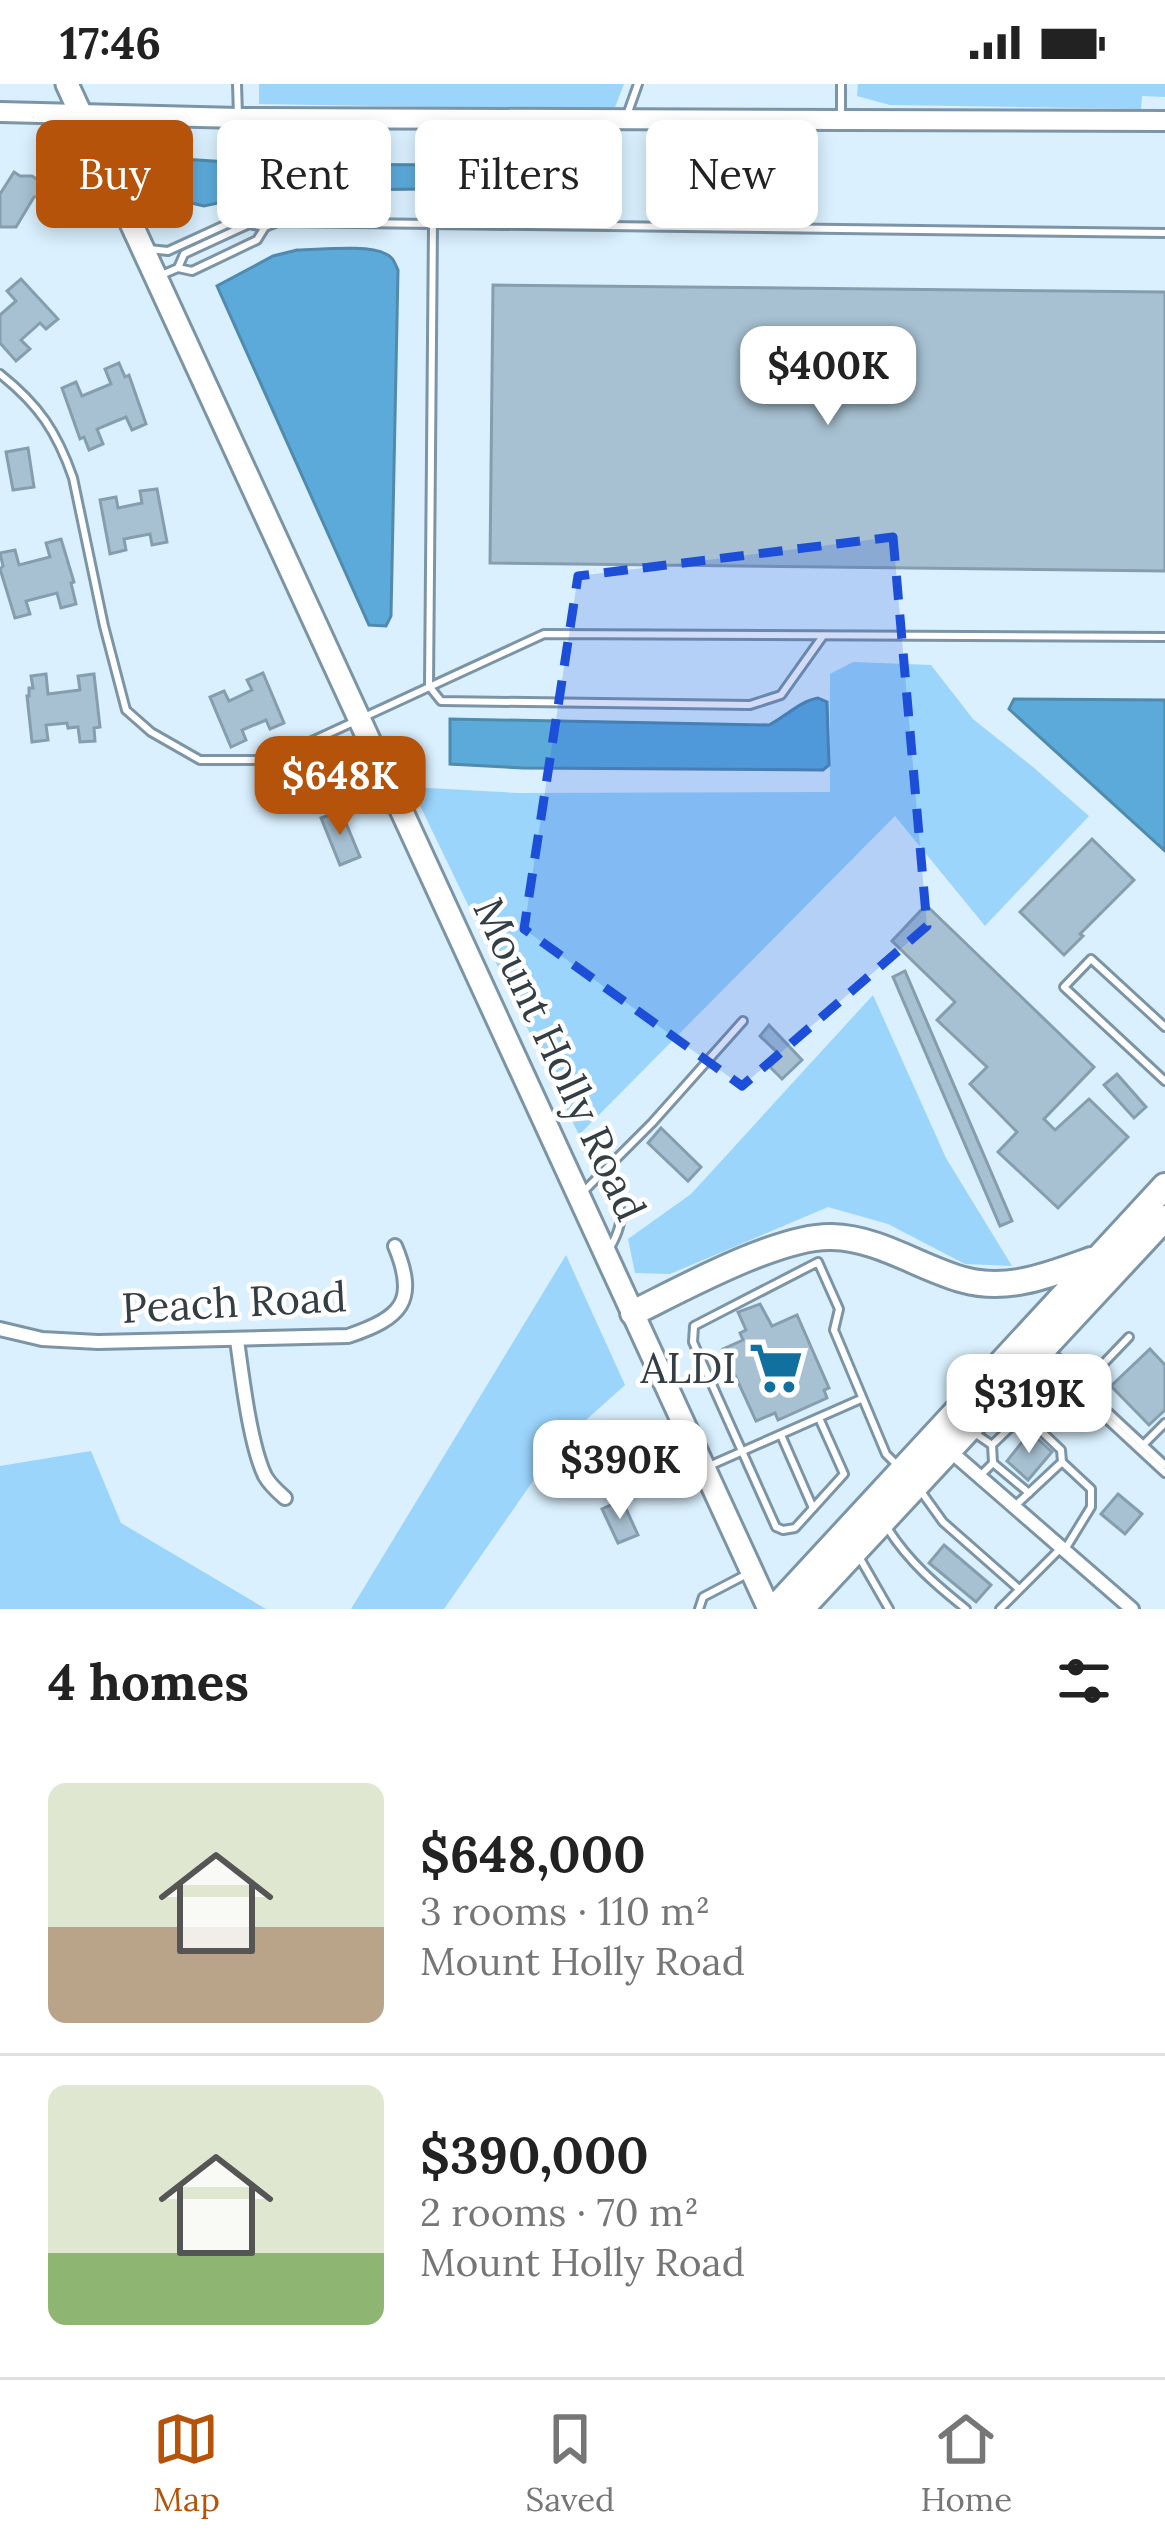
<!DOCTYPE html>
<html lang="en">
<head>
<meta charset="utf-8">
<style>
  body { margin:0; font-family:Lora,serif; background:#f6f6f6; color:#222; height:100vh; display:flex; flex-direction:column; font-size:45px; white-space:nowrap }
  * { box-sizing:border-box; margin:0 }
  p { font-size:39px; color:#767676 }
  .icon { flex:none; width:66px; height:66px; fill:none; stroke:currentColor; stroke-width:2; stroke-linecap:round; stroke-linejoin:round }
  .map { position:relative; height:1525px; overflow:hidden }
  .side { display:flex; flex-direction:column; background:#fff; flex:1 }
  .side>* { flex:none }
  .banner { position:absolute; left:36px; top:36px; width:1095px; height:108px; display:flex; gap:24px }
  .price { position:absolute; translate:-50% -102px; padding:0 27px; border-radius:24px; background:#fff; color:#222; font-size:39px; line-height:78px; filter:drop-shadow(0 3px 6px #0008) }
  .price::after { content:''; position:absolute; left:50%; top:72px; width:36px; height:27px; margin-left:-18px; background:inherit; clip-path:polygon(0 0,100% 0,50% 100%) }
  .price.on { background:#b45309; color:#fff }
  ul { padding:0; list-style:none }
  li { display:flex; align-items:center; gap:36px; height:300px; padding:0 48px }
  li+li { border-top:3px solid #e0e0e0 }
  li span { display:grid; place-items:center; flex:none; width:336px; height:240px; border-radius:18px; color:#555 }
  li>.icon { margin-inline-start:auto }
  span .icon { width:144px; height:144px; fill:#fffc; stroke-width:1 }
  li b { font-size:51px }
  h2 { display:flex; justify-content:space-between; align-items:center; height:144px; padding:0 48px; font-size:51px }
  .tag { padding:0 42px; border-radius:18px; background:#fff; box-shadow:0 6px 18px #0003; font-size:42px; line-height:108px }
  .tag.on { background:#b45309; color:#fff }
  .status { display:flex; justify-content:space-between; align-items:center; height:84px; padding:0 60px; background:#fff; direction:ltr }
  .status svg { height:33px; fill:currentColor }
  .tabs { display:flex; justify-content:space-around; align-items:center; height:168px; border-top:3px solid #e0e0e0; background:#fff; font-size:33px; color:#767676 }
  .tabs a { display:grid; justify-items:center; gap:6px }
  .tabs .on { color:#b45309 }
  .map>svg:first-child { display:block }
  .green { fill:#9bd5fb }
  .water { fill:#5caada; stroke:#508aad; stroke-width:3 }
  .building { fill:#a7c1d2; stroke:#859eaf; stroke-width:3 }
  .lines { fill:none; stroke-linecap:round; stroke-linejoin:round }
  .lane-casing { stroke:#7c95a6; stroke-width:12 }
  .street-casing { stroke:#7c95a6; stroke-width:18 }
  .secondary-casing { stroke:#7c95a6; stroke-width:24 }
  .primary-casing { stroke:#7c95a6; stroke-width:27 }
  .highway-casing { stroke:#7c95a6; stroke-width:30 }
  .lane { stroke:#fff; stroke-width:6 }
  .street { stroke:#fff; stroke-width:12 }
  .secondary { stroke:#fff; stroke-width:18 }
  .primary { stroke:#fff; stroke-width:21 }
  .highway { stroke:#fff; stroke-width:24 }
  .marked { fill:#1d4ed8; fill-opacity:0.2; stroke:#1d4ed8; stroke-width:9; stroke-dasharray:24 15; stroke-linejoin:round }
  .labels { text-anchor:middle; stroke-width:9; stroke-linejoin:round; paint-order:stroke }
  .street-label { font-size:42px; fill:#333e45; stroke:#fff }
  .poi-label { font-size:42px; fill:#333e45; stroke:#fff; text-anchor:end }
</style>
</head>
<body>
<div class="status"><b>17:46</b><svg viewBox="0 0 49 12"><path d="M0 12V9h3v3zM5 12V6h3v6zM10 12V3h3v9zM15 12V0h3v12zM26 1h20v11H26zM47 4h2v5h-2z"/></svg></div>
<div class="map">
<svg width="1165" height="1525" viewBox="0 0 1165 1525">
  <rect width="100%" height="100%" fill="#daf0fe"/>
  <g class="green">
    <path d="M259,0H624L614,26L259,20Z"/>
    <path d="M858,0H1165V13L1142,12L1141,25L890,21L857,12Z"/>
    <path d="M853,578L931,581L973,635L1033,683L1089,732L985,842L895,732L579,1051L411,703L517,709L830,708V590Z"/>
    <path d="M873,911L946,1074L1012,1182L965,1180L888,1140L828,1123L670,1190L635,1189L628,1155L691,1110Z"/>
    <path d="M566,1171L625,1301L558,1361L444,1525H351Z"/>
    <path d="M91,1367L121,1439L266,1525H0V1382Z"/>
  </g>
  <g class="water">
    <path d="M182,75L258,80L463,81C482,79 513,68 506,100L498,104L275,107L204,122L187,118L171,107L165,88L169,78Z"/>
    <path d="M297,166C319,166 367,160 386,170C394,174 394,178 398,186L391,532L386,542L369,541L217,202L273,172Z"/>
    <path d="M818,614L827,618L829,681L823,686L523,684L450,680V635L769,641C785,633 800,617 818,614Z"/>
    <path d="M1014,615L1165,616V767L1009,625Z"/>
  </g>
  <g class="building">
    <path d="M14,88L20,92H32L43,99V113H34L16,143H0V110Z"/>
    <path d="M21,195L58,235L46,245L40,239L21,256L30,265L16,277L0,259V231L16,217L7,207Z"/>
    <path d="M493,201L1165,208V487L490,479Z"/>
    <path d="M119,279L125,293L129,291L146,340L132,346L126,333L97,345L103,360L89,366L84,353L80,355L62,304L76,298L82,312L111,300L105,285Z"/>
    <path d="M28,364L34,403L13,406L6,368Z"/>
    <path d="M157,405L167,458L152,461L150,450L124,455L126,466L110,470L100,416L116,413L118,424L142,419L140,407Z"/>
    <path d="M61,455L74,498L71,499L76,520L61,524L57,509L26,517L30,530L15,534L0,485L3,482L0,469L15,466L19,481L50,473L46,459Z"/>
    <path d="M263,589L284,639L270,645L266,636L242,646L246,656L231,663L210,613L224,607L229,617L252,606L247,596Z"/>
    <path d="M46,590L48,610L80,606L78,592L94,590L100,643L94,644L95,657L80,658L78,643L68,644L67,639L46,641L48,656L32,658L27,612H29V604H33L31,592Z"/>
    <path d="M341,727L360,773L340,781L321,734Z"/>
    <path d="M1092,755L1134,796L1080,850L1083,852L1064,871L1020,828Z"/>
    <path d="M926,821L1094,983L1044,1035L1055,1046L1089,1015L1128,1053L1058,1124L998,1068L1017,1048L970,1000L987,983L937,936L955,918L892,857Z"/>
    <path d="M905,887L1012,1137L1000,1142L893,893Z"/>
    <path d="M769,941L802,976L782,995L770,983L781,972L760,952Z"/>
    <path d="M1117,990L1146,1023L1134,1034L1104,1001Z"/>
    <path d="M661,1044L701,1083L688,1097L648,1059Z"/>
    <path d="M760,1220L772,1242L797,1231L829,1304L824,1306L827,1314L778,1336L775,1329L756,1337L723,1265L743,1256L740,1249L746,1246L738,1228Z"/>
    <path d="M1150,1265L1165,1281V1326L1149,1341L1111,1302Z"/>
    <path d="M1030,1348L1052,1368L1028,1396L1007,1377Z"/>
    <path d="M1118,1410L1142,1430L1125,1450L1101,1430Z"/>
    <path d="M622,1416L638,1451L618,1459L602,1425Z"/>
    <path d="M944,1461L991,1501L976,1518L929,1479Z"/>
  </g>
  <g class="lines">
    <defs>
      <g id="lane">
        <path d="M237,0L238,31"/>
        <path d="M627,31L638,0"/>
        <path d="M841,32V0"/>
        <path d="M433,140L429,602L441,617L750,621L781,611L823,552"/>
        <path d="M149,165L168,167L227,140L237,143"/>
        <path d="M178,184L184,170L249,140L265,143L278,138L1165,149"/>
        <path d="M159,192L178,184L192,187L257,156L265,143"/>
        <path d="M0,290C39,321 57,348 73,394L104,542L126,626L151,648L200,676H271L544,550L1165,553"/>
        <path d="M1165,943L1091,875L1064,903L1165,997"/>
        <path d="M602,1089C620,1119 629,1129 611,1162"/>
        <path d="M582,1109L652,1039L743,937"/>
        <path d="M1048,1273C1061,1271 1059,1276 1066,1285C1069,1289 1076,1293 1080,1297L1081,1303L1165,1381"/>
        <path d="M1049,1274L1047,1283L1070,1301L1165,1389"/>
        <path d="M1081,1303L1129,1253"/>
        <path d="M819,1334L844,1390L795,1444L783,1446L776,1443L693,1258L694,1242L818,1178L839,1225L834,1246L886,1370L898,1382"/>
        <path d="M976,1350L992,1361L1021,1333L1020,1327L1007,1315"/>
        <path d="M781,1351L813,1424"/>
        <path d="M1143,1361L1165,1339"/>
        <path d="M1062,1378L1091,1405V1423L1064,1467"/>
        <path d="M993,1379L1029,1409"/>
        <path d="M709,1382L861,1315"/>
        <path d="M982,1390L993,1379L992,1361"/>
        <path d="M920,1406L943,1438L1019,1505"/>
        <path d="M1017,1420L1062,1378L1061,1366L1020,1327"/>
        <path d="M888,1445C909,1478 936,1501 966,1525"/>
        <path d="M858,1471L889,1525"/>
        <path d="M699,1525L703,1513L749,1489"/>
        <path d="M1000,1525L1061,1464"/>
      </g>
      <g id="street">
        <path d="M0,1245L42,1255L98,1258L348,1252C402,1234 418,1217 395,1162"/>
        <path d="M237,1256C242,1292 250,1361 265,1392C270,1401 277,1407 285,1414"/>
        <path d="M949,1366L1132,1525"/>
      </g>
      <path id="secondary" d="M0,28L239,34L1165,37"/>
      <path id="primary" d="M67,0L769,1525"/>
      <g id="highway">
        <path d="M633,1229C682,1205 780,1151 832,1153C879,1154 920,1184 964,1196C1008,1208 1049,1191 1091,1176"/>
        <path d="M774,1525L1165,1102"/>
        <path d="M801,1525L1165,1134"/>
      </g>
    </defs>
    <use href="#lane" class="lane-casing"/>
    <use href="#street" class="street-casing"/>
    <use href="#secondary" class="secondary-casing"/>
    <use href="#primary" class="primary-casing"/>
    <use href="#highway" class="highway-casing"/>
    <use href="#lane" class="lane"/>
    <use href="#street" class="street"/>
    <use href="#secondary" class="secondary"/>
    <use href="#primary" class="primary"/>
    <use href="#highway" class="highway"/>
  </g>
  <path class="marked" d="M893,453L927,842L742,1002L524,845L578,492Z"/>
  <defs>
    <symbol id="supermarket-bare" viewBox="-9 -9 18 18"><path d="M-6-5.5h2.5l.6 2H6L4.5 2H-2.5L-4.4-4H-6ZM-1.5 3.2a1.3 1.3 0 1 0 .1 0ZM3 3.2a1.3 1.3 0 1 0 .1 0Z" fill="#12709e" stroke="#fff" stroke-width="2.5" paint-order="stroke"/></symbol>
  </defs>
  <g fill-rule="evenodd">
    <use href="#supermarket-bare" x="738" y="1246" width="76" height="76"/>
  </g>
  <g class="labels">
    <g class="street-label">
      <text transform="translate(560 975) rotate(65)" y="15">Mount Holly Road</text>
      <text transform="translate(234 1218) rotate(-3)" y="15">Peach Road</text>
    </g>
    <g class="poi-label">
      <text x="736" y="1299">ALDI</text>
    </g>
  </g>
</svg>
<b class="price" style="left:828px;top:344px">$400K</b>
<b class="price on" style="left:340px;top:754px">$648K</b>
<b class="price" style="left:1029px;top:1372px">$319K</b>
<b class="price" style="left:620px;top:1438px">$390K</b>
<div class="banner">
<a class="tag on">Buy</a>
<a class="tag">Rent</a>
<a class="tag">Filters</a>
<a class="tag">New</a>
</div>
</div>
<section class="side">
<h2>4 homes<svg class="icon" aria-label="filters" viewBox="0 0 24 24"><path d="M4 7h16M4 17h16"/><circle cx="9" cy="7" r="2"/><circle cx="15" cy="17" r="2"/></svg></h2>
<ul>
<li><span style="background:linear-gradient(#dfe7d0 60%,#b9a48a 0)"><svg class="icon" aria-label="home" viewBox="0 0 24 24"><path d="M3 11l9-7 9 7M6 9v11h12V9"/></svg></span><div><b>$648,000</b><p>3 rooms · 110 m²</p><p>Mount Holly Road</p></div></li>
<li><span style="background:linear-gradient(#dfe7d0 70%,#8fb573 0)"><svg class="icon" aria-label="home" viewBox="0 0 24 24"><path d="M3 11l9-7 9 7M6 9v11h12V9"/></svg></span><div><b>$390,000</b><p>2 rooms · 70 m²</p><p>Mount Holly Road</p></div></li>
</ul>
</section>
<nav class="tabs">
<a class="on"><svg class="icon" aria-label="map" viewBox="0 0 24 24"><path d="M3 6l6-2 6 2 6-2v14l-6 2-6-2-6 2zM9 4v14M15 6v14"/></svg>Map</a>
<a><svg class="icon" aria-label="saved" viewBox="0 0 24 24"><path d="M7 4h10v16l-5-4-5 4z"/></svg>Saved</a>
<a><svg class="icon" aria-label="home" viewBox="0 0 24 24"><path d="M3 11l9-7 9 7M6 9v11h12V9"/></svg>Home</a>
</nav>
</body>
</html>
